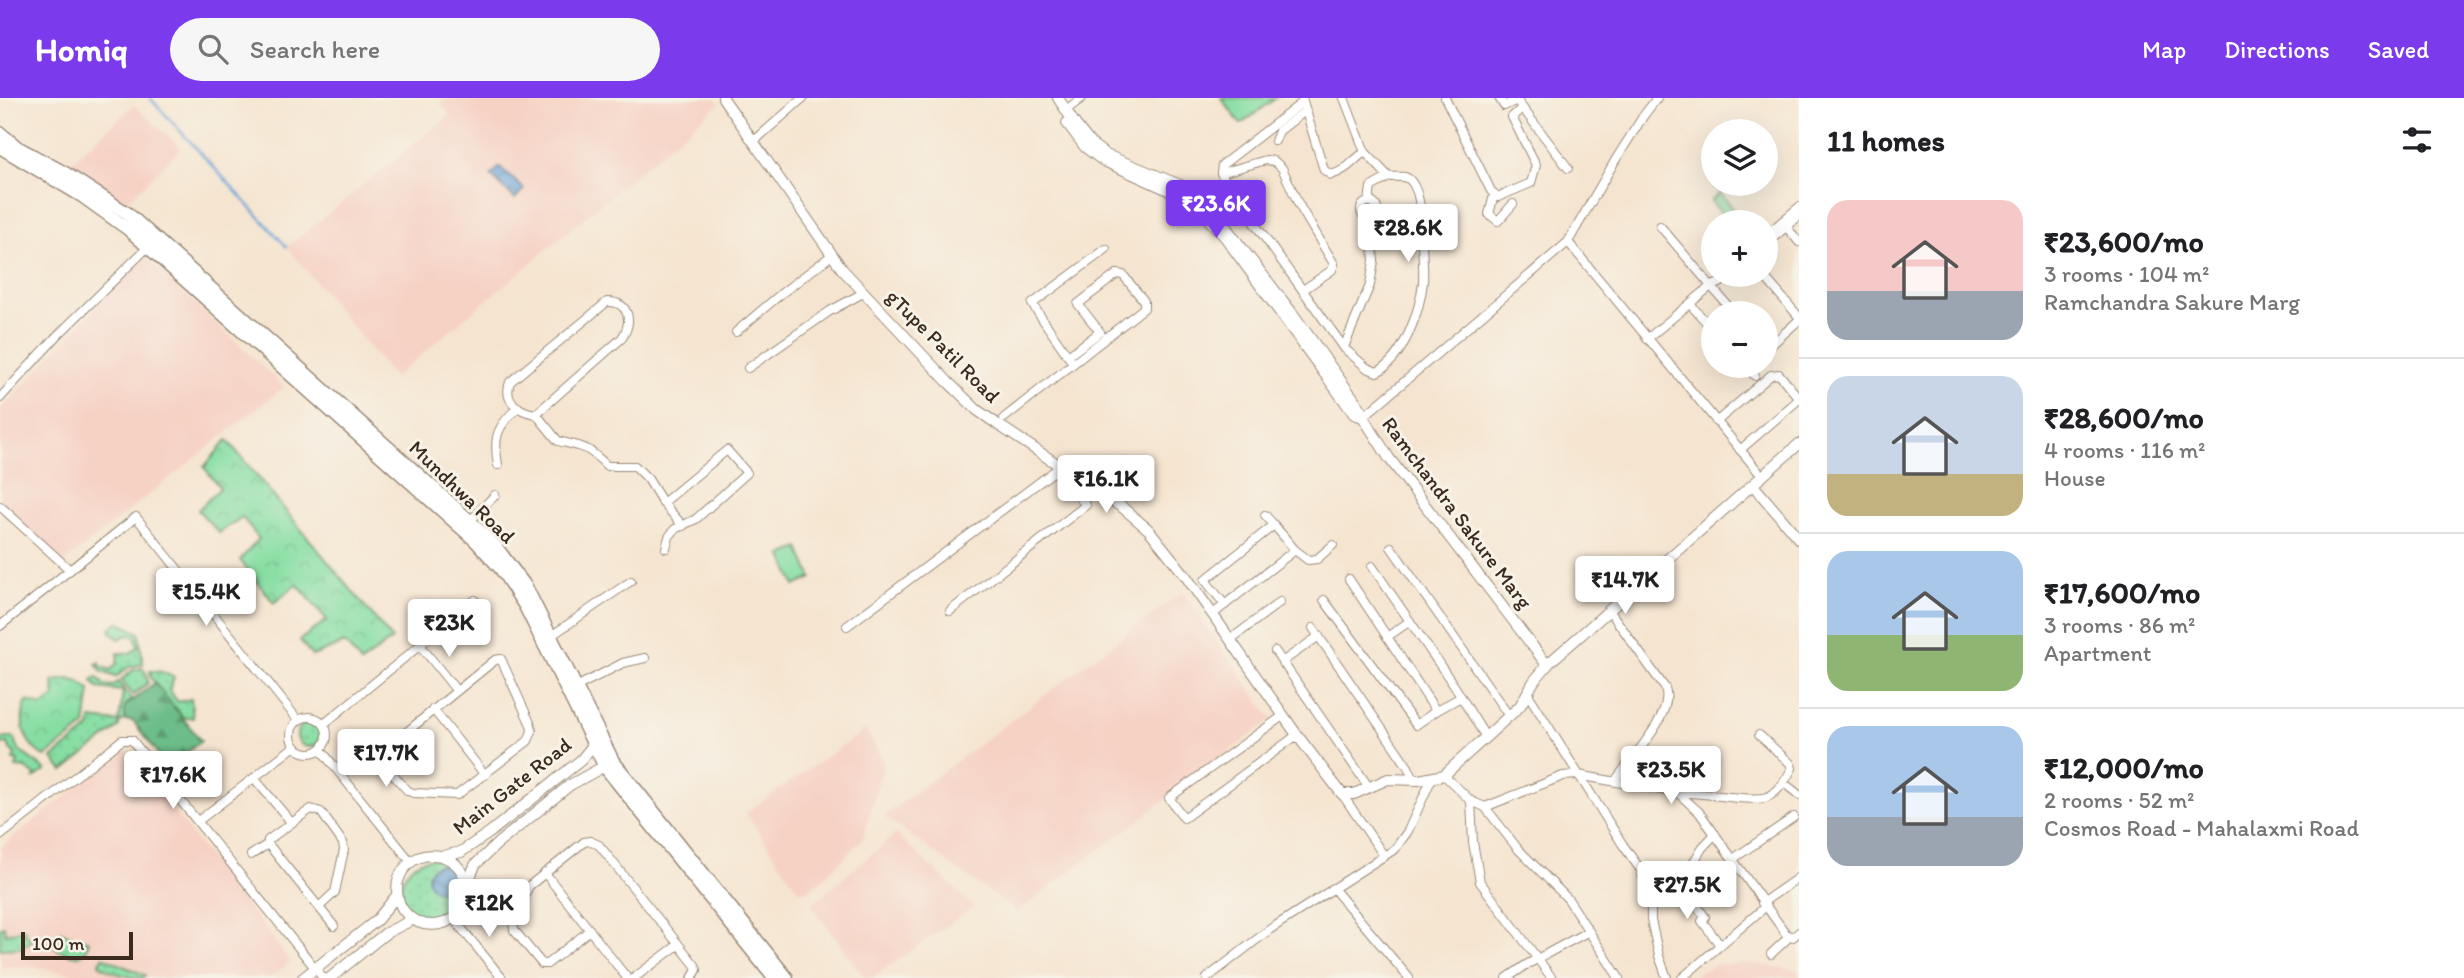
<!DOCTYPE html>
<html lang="en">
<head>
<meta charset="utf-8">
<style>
  body { margin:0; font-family:Itim,sans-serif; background:#f6f6f6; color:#202124; height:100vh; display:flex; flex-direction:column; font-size:26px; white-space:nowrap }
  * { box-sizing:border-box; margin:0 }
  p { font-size:23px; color:#757577 }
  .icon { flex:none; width:38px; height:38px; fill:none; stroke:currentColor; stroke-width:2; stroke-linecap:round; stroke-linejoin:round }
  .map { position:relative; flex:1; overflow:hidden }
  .drawer { display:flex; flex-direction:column; background:#fff; width:665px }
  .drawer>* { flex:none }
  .buttons { position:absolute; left:1701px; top:21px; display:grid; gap:14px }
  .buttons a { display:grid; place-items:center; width:77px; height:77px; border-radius:50%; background:#fff; box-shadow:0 7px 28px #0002; font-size:35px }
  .scale { position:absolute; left:21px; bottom:18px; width:112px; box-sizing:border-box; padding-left:7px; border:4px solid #3b2a1e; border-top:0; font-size:19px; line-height:24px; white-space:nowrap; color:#3b2a1e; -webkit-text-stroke:5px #f7f3e8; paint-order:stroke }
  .price { position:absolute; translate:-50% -60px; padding:0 16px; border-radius:7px; background:#fff; color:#222; font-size:23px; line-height:46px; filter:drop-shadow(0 2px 4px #0008) }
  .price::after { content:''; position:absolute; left:50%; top:42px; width:21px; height:16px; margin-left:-10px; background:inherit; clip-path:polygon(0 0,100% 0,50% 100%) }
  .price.current { background:#7c3aed; color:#fff }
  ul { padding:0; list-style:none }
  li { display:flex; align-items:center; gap:21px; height:175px; padding:0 28px }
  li+li { border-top:2px solid #e0e0e0 }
  li span { display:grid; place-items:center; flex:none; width:196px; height:140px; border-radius:21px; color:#555 }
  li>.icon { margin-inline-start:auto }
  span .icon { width:84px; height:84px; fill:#fffc; stroke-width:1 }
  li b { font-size:30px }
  h2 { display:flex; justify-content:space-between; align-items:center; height:84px; padding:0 28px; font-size:30px }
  header { display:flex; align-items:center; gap:42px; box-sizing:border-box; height:98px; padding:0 35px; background:#7c3aed; color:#fff }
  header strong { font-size:33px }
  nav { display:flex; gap:38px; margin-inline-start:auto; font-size:24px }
  .search { width:490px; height:63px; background:#f6f6f6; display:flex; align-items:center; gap:18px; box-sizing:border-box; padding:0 24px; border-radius:38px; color:#757577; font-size:26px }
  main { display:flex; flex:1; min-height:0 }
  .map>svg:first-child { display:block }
  .built { fill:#f6d2c4 }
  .grass { fill:url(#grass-dots); stroke:#608460; stroke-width:2 }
  .forest { fill:url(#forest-firs); stroke:#547454; stroke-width:2 }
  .park { fill:url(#park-crowns); stroke:#608460; stroke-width:2 }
  .pitch { fill:#86dea3; stroke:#608460; stroke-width:2 }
  .water { fill:url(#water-waves); stroke:#50667a; stroke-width:2 }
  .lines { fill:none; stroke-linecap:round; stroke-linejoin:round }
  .stream { stroke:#66a1d6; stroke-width:2.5 }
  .minor-casing { stroke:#988877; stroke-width:10 }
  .tertiary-casing { stroke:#988877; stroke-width:12 }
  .trunk-casing { stroke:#988877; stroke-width:15 }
  .minor { stroke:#fff; stroke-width:8 }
  .tertiary { stroke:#fff; stroke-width:10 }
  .trunk { stroke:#fff; stroke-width:12 }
  .labels { text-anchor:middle; stroke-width:6; stroke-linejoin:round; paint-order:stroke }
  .street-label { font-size:21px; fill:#3b2a1e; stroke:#f7f3e8 }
</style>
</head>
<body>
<header>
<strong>Homiq</strong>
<div class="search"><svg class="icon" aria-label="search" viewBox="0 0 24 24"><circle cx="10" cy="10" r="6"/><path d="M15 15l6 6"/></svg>Search here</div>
<nav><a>Map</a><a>Directions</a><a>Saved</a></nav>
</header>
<main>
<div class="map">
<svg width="1799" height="880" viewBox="0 0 1799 880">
  <defs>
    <pattern id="grass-dots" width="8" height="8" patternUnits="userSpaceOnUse" patternTransform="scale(1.75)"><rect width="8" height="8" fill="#86dea3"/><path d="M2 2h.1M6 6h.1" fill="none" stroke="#75bf8c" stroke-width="1.8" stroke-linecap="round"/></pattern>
    <pattern id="forest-firs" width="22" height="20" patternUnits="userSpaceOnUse" patternTransform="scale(1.75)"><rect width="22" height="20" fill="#6cbd89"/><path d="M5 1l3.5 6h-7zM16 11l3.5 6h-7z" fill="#5a9a6f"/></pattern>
    <pattern id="park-crowns" width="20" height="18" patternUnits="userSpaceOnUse" patternTransform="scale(1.75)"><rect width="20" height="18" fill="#86dea3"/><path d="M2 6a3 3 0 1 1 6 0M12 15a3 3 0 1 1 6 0" fill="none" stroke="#75bf8c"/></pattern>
    <pattern id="water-waves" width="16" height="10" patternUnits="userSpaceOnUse" patternTransform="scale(1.75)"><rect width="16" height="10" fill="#66a1d6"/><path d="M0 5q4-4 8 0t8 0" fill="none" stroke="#5583ad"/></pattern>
  </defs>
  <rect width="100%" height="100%" fill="#f7f3e8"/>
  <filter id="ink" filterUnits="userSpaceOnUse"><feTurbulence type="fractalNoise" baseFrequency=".0143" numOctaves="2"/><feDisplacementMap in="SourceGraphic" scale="14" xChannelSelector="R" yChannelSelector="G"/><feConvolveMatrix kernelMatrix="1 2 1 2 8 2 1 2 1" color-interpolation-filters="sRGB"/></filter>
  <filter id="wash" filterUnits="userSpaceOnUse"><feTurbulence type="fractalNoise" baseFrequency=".00686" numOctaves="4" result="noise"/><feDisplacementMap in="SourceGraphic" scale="28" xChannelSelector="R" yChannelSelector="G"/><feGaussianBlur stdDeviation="1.57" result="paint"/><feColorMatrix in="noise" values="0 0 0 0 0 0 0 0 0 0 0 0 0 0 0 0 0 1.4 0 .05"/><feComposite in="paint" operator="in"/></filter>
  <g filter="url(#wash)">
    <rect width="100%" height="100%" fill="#f5e5d0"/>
    <g class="built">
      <path d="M449,0H715L719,6L394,280L287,149L450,17L441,6Z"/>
      <path d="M134,7L181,50L127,104L69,66Z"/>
      <path d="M145,158L284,289L62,466L0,413V312Z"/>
      <path d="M1182,494L1272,621L1017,814L884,718Z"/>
      <path d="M866,631L884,665L863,740L825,779L807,793H801L796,789L746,715Z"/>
      <path d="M125,651L291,864L270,880H93L36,869H0V750Z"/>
      <path d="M896,736L974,809L872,880H865L811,807Z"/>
      <path d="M1747,865L1799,872V880H1690L1716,866Z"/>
    </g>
    <g class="grass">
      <path d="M118,524L139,535L143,566L129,569L116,579L102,574L96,566L100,564V568L111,572L117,565L118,555H130L138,549L135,538L127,537L119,541L112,536L110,530Z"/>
      <path d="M142,570L146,575L148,585L133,597L121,582L133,572Z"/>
      <path d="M150,573L162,574L174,579L169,592L178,604L191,601L193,620H183L151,580Z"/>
      <path d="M97,579L104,587L113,588L118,584L132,602L125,608V622L119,625V629L63,673L52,660L90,630L91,621L119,624L123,593L98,590L92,583Z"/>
      <circle cx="309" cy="637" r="12"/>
      <path d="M13,639L20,653L46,672L34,680L35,677L26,670L16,669L18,663L13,662L15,656L10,651L8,645L0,646V641Z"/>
      <circle cx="432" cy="792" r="31"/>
      <path d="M4,828L5,836L25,831V836L33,842L20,850L0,851V829Z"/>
      <path d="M61,834L89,843L86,853L80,858C67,857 57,853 48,844Z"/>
      <path d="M103,859L142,876L145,877L143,880C129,880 111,875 99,866Z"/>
    </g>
    <path class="forest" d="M155,585L201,643L168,669L133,623L125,622V608Z"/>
    <g class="park">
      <path d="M227,342L392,541L361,565L345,545L312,558L300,542L327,522L297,486L274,505L240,462L259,441L242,419L219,435L198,412L220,390L204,369Z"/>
      <path d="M68,581L79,584L90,592L85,628L45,659C25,647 17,625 27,603L42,608L55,599L53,583Z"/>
    </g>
    <g class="pitch">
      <path d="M1221,0H1276L1241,26Z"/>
      <path d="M1720,95L1737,115L1728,123L1711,103Z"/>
      <path d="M799,450L812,480L795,488L782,457Z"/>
    </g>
    <g class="water">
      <path d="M500,69L524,91L515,101L491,78Z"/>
      <circle cx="441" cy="780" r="13"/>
    </g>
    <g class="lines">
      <path class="stream" d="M150,0L287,149"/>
    </g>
  </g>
  <g filter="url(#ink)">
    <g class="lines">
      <defs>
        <g id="minor">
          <path d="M1302,0L1324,72L1331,77C1350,71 1351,63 1365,54"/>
          <path d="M1445,0L1491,93L1498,99L1531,85L1536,67L1512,19L1522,10"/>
          <path d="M1499,0L1504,8L1517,2"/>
          <path d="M1515,0L1568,70"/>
          <path d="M1303,4L1222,67L1221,75L1229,90L1345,251L1367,270L1377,274C1404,261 1420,212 1423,184C1424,170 1422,155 1422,140C1422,125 1421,93 1410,82C1405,77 1396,79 1389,79L1365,54L1344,0"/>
          <path d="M1066,12L1082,0"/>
          <path d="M1275,43L1279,33L1305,13"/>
          <path d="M753,44L803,0"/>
          <path d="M1221,75L1266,62L1274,63L1282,70L1299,107L1334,166L1332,172L1303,192"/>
          <path d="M1494,97L1489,116L1498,123L1513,106"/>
          <path d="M1369,104L1371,89L1389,79"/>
          <circle cx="1369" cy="112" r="8"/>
          <path d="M1783,125L1799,144"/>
          <path d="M1660,128L1734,215"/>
          <path d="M1766,137L1799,109"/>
          <path d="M1568,144L1762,378"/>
          <path d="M1766,146L1799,118"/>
          <path d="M1763,177L1799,219"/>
          <path d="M1690,206L1713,232"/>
          <path d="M736,234L782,195L832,157"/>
          <path d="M1647,241L1711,188L1720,185L1730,177"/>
          <path d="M1344,249L1370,187L1374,163L1371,119"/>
          <path d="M1766,249L1770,248L1799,222"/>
          <path d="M1070,261L1032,206L1106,151"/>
          <path d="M1745,268L1755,278"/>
          <path d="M748,270L830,213L863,195"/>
          <path d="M0,300L57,238L151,146"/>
          <path d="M536,316C518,313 503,303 510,284L607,204C629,203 633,223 622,240L536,316L558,343C584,349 587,348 607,368H635L648,381L663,405L727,352L747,375L696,421L675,431L669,439L666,450"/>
          <path d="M1363,319L1568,144L1616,61L1644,17L1657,0"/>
          <path d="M1004,320L1144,210V203L1123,177L1117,176L1078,206L1100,234L1068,258"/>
          <path d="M1716,324L1771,277L1779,276L1798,299L1797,303L1740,352"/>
          <path d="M498,367C493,338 497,329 518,309"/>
          <path d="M663,405L683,428"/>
          <path d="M0,408L70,472"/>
          <path d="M1265,417L1274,427"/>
          <path d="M470,423L495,397"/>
          <path d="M1391,449L1509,618"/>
          <path d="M1372,468L1455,589L1485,638"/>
          <path d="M1349,481L1436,613L1461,599"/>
          <path d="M1324,502L1416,627L1436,613"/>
          <path d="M1225,507L1205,482L1274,427L1295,452L1308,462L1317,461L1333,447"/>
          <path d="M1609,512L1665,590C1675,616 1631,660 1616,682"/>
          <path d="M950,513L1086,407L1055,373"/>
          <path d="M1213,516L1295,452"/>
          <path d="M0,528L136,419L298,622"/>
          <path d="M847,528L1061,368"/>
          <path d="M1313,530L1408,669L1414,682"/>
          <path d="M551,538L631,483"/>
          <path d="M1387,539L1410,523"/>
          <path d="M1231,541L1280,504"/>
          <path d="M420,547L456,592"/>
          <path d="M1275,553L1368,688"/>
          <path d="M501,561L531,627L532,633L528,643L457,697L414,695L408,693L381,663L382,654L495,562Z"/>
          <path d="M1282,564L1319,538"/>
          <path d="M576,589L623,565L645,560"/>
          <path d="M1528,596L1623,747L1640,771L1646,785L1651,802V822L1659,858L1667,880"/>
          <path d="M433,611L485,677"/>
          <path d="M1284,617L1169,700L1184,720L1297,637"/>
          <circle cx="309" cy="637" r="18"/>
          <path d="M324,626L475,502"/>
          <path d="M321,652L411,764"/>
          <path d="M1444,677L1471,703L1485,709L1563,678L1578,677L1678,695L1699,714L1786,836L1793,839L1799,834"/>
          <path d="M254,680L291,724"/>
          <path d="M1789,689L1799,697"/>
          <path d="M1678,695C1699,693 1753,705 1767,699C1778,694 1787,681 1792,670L1790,665L1759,637"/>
          <path d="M1342,696L1384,758"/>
          <path d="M1471,703L1473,744L1480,784L1552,880"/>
          <path d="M1485,709L1518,751L1568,801L1619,880"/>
          <path d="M198,723L295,648"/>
          <path d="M0,738L122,642H132L323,880"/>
          <path d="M251,757L268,746"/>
          <path d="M1733,761L1794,719"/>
          <path d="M545,775L627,880"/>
          <path d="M1678,782L1705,819L1702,823L1720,847"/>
          <path d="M1333,790L1409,880"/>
          <path d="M1651,802L1689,772L1702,750L1715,736"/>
          <path d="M1762,805L1799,779"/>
          <path d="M319,809L335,794L344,752L343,745L321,714L311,711L268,742V746L334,828"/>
          <path d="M453,820L502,880"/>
          <path d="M590,832L547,866H542L514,832L513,822L529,788L584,744L590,743L599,747L695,867L697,872L692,880"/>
          <path d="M1771,856L1789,839"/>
          <path d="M634,880L678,847"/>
          <path d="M1207,880L1269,832L1395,751L1408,733L1432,680"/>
          <path d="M1507,880L1526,867L1589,833"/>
          <path d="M1682,880L1765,809"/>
        </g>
        <g id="tertiary">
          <path d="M723,0L842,171L947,283L977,312L997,326L1123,410L1149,432L1185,477L1297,637L1342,696H1354L1388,681L1419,682L1444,677L1520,608L1534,583L1550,564L1799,346"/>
          <path d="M1058,0L1075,26L1090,45L1106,57L1180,87L1214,114L1293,216L1361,311L1363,319L1389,360L1547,567"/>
          <path d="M1067,25L1085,49L1102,62L1177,96L1196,108L1225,139L1354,316L1363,319"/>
          <path d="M1753,387L1799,441"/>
          <circle cx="432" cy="792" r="35"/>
          <path d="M443,758L461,754L489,735L581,662L593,647L598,644"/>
          <path d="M467,787L475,767L497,746L570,687L610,665"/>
          <path d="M303,880L377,822L397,797"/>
          <path d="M330,880L386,835L412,822"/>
        </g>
        <g id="trunk">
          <path d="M0,35L17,49L65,75L127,115L470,423L496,449L526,489L613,663L787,880"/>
          <path d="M0,49L82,98L128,131L476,443L501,471L525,508L605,669L774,880"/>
        </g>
      </defs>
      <use href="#minor" class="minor-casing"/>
      <use href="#tertiary" class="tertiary-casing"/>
      <use href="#trunk" class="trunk-casing"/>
      <use href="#minor" class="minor"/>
      <use href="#tertiary" class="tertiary"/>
      <use href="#trunk" class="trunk"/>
    </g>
  </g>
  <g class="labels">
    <g class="street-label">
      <text transform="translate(943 248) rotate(45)" y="7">gTupe Patil Road</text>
      <text transform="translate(462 394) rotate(44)" y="7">Mundhwa Road</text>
      <text transform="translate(1457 415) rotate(53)" y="7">Ramchandra Sakure Marg</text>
      <text transform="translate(512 688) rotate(-38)" y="7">Main Gate Road</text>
    </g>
  </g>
</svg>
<div class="buttons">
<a><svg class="icon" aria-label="layers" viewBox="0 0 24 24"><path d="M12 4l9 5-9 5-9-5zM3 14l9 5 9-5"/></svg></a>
<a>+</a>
<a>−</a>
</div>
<div class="scale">100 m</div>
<b class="price current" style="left:1216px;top:142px">₹23.6K</b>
<b class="price" style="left:1408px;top:166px">₹28.6K</b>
<b class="price" style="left:1106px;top:417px">₹16.1K</b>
<b class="price" style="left:1625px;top:518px">₹14.7K</b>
<b class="price" style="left:206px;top:530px">₹15.4K</b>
<b class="price" style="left:449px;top:561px">₹23K</b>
<b class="price" style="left:386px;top:691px">₹17.7K</b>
<b class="price" style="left:1671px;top:708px">₹23.5K</b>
<b class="price" style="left:173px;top:713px">₹17.6K</b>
<b class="price" style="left:1687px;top:823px">₹27.5K</b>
<b class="price" style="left:489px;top:841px">₹12K</b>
</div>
<section class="drawer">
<h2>11 homes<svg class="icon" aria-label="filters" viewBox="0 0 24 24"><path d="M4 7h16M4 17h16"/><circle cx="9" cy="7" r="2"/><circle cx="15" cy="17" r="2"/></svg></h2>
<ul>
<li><span style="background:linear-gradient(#f6c9c9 65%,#9aa5b1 0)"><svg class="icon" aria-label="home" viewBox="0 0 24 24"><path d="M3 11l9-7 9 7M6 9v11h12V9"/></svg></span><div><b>₹23,600/mo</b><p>3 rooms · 104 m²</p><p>Ramchandra Sakure Marg</p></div></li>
<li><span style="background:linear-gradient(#c9d6e8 70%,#c2b280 0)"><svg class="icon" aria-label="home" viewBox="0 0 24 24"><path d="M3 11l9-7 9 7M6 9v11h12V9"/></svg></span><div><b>₹28,600/mo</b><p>4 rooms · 116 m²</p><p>House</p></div></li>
<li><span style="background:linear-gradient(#a9c7e8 60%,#8fb573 0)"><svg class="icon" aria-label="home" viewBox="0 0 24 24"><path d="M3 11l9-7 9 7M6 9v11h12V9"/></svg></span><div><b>₹17,600/mo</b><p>3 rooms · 86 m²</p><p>Apartment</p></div></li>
<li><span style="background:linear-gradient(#a9c7e8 65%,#9aa5b1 0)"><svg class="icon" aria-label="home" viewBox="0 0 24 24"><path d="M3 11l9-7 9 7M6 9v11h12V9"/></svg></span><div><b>₹12,000/mo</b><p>2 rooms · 52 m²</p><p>Cosmos Road - Mahalaxmi Road</p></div></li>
</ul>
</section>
</main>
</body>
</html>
